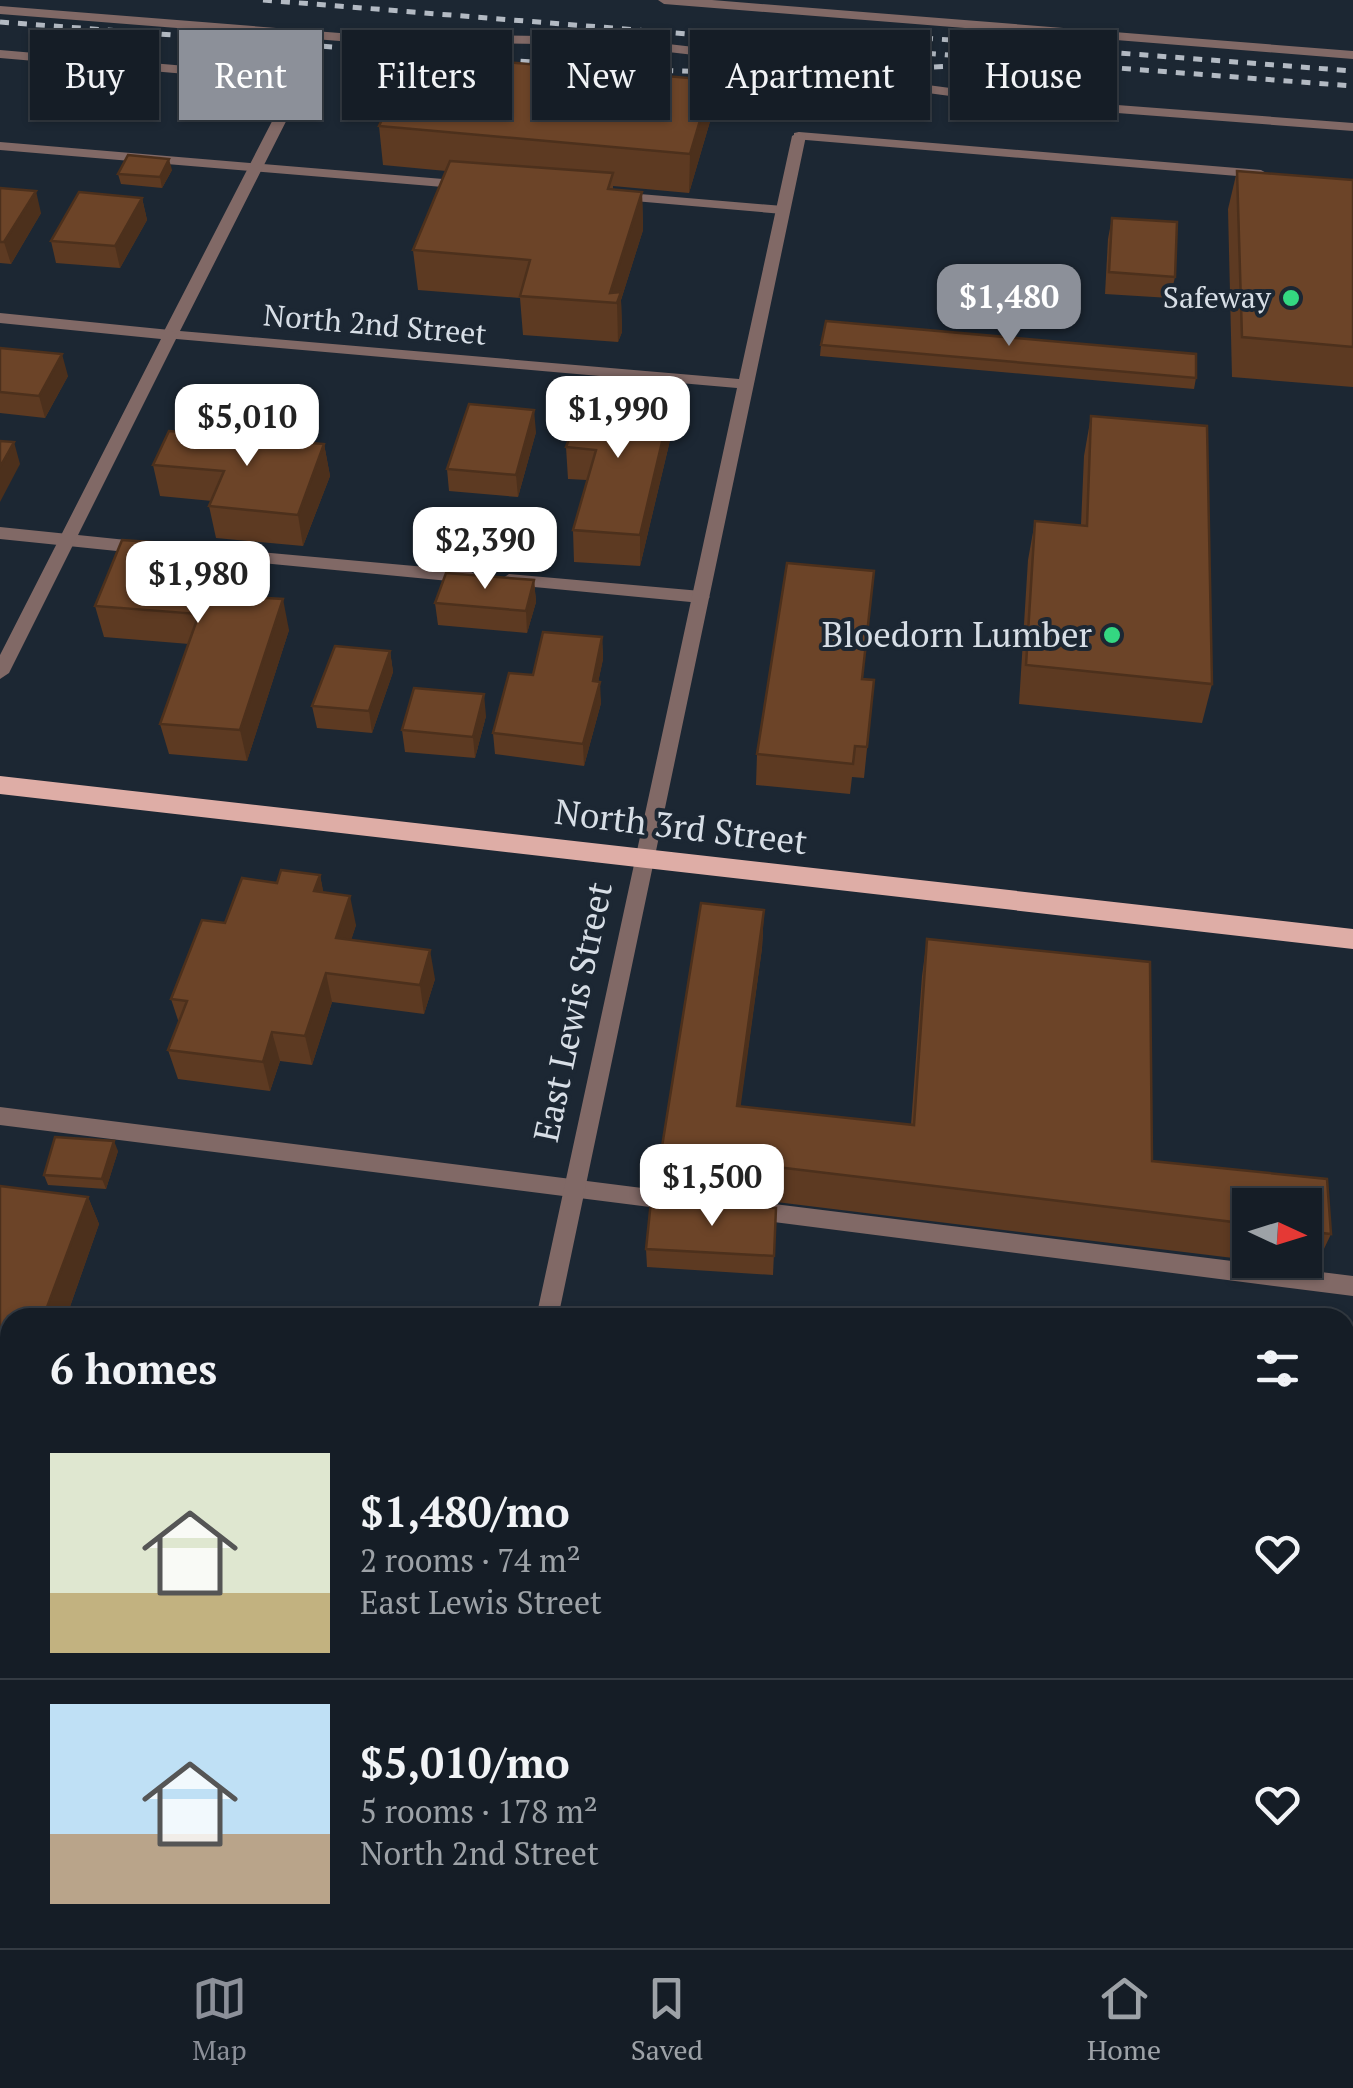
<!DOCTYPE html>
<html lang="en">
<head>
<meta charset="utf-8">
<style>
  body { margin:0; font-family:"PT Serif",serif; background:#1e262e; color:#f1f3f6; height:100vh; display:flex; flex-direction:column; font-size:38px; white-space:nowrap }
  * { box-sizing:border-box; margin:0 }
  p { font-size:32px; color:#9da2a7 }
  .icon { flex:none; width:55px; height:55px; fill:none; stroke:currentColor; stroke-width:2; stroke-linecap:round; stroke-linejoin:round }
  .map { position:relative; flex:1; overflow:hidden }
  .panel { position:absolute; left:0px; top:1308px; width:1355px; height:642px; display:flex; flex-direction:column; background:#151d26; border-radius:30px 30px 0 0; box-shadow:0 2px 8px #0004,0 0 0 2px #343b43 }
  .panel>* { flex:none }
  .banner { position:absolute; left:30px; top:30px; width:1295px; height:90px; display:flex; gap:20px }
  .needle { width:65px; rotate:94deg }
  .fabs { position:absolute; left:1232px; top:1188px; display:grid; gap:20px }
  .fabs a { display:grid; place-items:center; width:90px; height:90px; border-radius:0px; background:#151d26; box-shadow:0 2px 8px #0004,0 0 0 2px #343b43; font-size:50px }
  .price { position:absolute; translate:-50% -85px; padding:0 22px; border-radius:20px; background:#fff; color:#222; font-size:32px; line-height:65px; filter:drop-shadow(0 2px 5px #0008) }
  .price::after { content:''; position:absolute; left:50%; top:60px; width:30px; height:22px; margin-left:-15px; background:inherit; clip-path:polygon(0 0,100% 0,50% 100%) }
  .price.active { background:#8c9099; color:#fff }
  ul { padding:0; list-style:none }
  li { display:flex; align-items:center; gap:30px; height:250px; padding:0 50px }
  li+li { border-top:2px solid #343b43 }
  li span { display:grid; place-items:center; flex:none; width:280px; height:200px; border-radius:0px; color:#555 }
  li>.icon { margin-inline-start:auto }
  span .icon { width:120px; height:120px; fill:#fffc; stroke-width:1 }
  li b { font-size:42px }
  h2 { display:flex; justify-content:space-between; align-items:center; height:120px; padding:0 50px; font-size:42px }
  .tag { padding:0 35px; border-radius:0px; background:#151d26; box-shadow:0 2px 8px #0004,0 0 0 2px #343b43; font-size:35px; line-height:90px }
  .tag.active { background:#8c9099; color:#fff }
  .dock { display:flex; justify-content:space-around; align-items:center; height:140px; border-top:2px solid #343b43; background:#151d26; font-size:28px; color:#9da2a7 }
  .dock a { display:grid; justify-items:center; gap:5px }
  .dock .active { color:#8c9099 }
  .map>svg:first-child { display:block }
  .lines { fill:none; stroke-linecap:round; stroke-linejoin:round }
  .service { fill:#816966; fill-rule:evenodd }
  .minor { fill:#816966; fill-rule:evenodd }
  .tertiary { fill:#816966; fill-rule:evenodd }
  .primary { fill:#deada6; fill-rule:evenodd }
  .rail { stroke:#b3bac3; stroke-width:5; stroke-dasharray:9 9; stroke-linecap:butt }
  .wall { fill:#5d3a22; fill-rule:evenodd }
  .shaded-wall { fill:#4c301c }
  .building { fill:#6c4428; stroke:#4c301c; stroke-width:2.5 }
  .poi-dot { fill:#34d881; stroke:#1c2733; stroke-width:4 }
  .labels { text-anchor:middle; stroke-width:8; stroke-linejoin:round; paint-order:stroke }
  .far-poi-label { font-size:30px; fill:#d7dee6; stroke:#1c2733; text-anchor:end }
  .far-street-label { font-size:30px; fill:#d7dee6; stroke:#1c2733 }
  .poi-label { font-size:35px; fill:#d7dee6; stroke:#1c2733; text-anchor:end }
  .street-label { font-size:35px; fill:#d7dee6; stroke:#1c2733 }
</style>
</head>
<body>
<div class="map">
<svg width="1353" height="1948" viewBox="0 0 1353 1948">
  <rect width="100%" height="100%" fill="#1c2733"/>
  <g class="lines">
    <g class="service">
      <path d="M658,0H712L1353,51V59L664,4Z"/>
      <path d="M0,6L403,38L477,35L607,37L791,58L905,82L1025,98L1353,123V131L1025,106L905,90L791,66L607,45L477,43L403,46L0,14Z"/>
      <path d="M0,50L301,76L308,80L301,84L0,58Z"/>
      <path d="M799,132L1261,170L1268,174L1261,178L794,139V133Z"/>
      <path d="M0,142L467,181L474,185L467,189L0,150Z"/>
      <path d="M616,192L783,206L790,210L783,214L611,199V193Z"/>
      <path d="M0,527L146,542L154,548L146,554L0,539Z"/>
      <path d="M215,548L470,571L479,577L470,583L209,558V550Z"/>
      <path d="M509,574L701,591L710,597L701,603L503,584L500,580Z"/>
      <path d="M0,1107L721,1198L729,1200L732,1207L729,1214L721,1216L0,1125Z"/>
      <path d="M750,1201L1353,1276V1296L750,1219L742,1217L739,1210L742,1203Z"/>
    </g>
    <path class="minor" d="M299,69L311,72L180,331L739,379L792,136L799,132L806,136L558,1318H536L737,388L165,338L162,335Z"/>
    <g class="tertiary">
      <path d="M0,313L170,330L178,335L9,673L0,679V655L161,339L0,323Z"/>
      <path d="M0,1522H10V1546L0,1544Z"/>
      <path d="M1345,1722L1353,1723V1749L1345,1748Z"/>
      <path d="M399,1940H427L426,1948H398Z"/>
    </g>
    <path class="primary" d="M0,776L1353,929V949L0,794Z"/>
    <g class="rail">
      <path d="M263,0L949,55"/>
      <path d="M0,22L625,69L767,74L956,66L1118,68"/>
      <path d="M924,38L1353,71"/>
      <path d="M1104,67L1353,86"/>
    </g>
  </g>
  <g class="wall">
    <path d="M712,80L711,118L689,193L613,186V189L642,192L643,230L621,300L622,332L618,342L523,335L520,298L418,290L413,250L446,171L383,165L379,126Z"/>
    <path d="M172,170L162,188L121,184L118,174Z"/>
    <path d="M1237,171L1353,180V387L1232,377L1228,209Z"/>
    <path d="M0,188L41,213L11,264L0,263Z"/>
    <path d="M142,198L147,220L120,268L56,263L51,241Z"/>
    <path d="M1112,218L1175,277L1170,298L1105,294L1108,239Z"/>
    <path d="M821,345L1196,378L1194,389L820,356Z"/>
    <path d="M0,348L68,376L45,418L0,413Z"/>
    <path d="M1091,416L1212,684L1202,723L1019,704L1028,560L1035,521L1081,525L1084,456Z"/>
    <path d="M536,432L518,497L449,491L447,469Z"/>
    <path d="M671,436L640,566L574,562L573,530L587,480L568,479L566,447Z"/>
    <path d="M324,444L330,476L303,546L216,538L209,506L212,501L160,496L153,465Z"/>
    <path d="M243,579L237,596L289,630L247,761L169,754L160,724L189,644L104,637L95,606Z"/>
    <path d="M534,580L536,602L527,633L438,625L435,603Z"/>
    <path d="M602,637L603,659L598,682L601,703L584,766L495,754L493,733L533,675Z"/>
    <path d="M390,651L393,672L372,733L317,728L312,706Z"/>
    <path d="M862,679L874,680L864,778L852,777L850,794L756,785L757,754Z"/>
    <path d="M486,716L475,758L405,752L402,730Z"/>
    <path d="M320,875L323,892L356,925L351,940L435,979L424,1014L332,1002L312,1065L280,1061L270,1091L178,1079L168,1050L179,1023L171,999L225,923L277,883Z"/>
    <path d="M701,903L764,910L762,948L740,1106L911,1125L922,976L927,939L1150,962L1152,1161L1327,1179L1331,1234L1315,1268L661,1188V1153ZM1250,1205H1305V1260H1250Z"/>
    <path d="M118,1151L106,1189L48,1185L44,1175Z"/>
    <path d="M0,1186L88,1197L99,1224L66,1318H10V1434L0,1433Z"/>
    <path d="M776,1208L773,1275L647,1267L646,1249Z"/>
    <path d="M10,1703V1857H5L0,1851V1824L4,1811H0V1735Z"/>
    <path d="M1048,1940H1142L1143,1948H1048Z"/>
    <path d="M1154,1940H1242L1241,1948H1154Z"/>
    <path d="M1271,1940H1345L1352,1948H1271Z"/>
  </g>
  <g class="shaded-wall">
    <path d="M712,80L711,118L689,193L690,154Z"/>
    <path d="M169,159L172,170L162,188L160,177Z"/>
    <path d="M36,191L41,213L11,264L4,242Z"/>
    <path d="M642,192L643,230L621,300L622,332L618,342L617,303L610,293Z"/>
    <path d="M142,198L147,220L120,268L115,246Z"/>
    <path d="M62,354L68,376L45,418L39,396Z"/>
    <path d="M671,404V436L640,566V535Z"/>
    <path d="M534,410L536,432L518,497L516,475Z"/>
    <path d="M14,442L20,464L0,502V467Z"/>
    <path d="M324,444L330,476L303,546L298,515Z"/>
    <path d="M236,548L243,579L227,626L220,595Z"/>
    <path d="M534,580L536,602L527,633L526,611Z"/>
    <path d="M283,599L289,630L247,761L240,730Z"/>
    <path d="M602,637L603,659L594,703L593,681Z"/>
    <path d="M390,651L393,672L372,733L369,711Z"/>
    <path d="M600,682L601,703L584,766L583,744Z"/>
    <path d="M484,694L486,716L475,758L473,737Z"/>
    <path d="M320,875L326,905L314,891Z"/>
    <path d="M350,896L356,925L342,968L336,938Z"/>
    <path d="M764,910L762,948L736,1141L737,1106Z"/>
    <path d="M430,950L435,979L424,1014L420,985Z"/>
    <path d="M326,973L332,1002L312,1065L305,1036Z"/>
    <path d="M272,1032L280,1061L270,1091L263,1062Z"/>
    <path d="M114,1141L118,1151L106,1189L102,1179Z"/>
    <path d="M88,1197L99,1224L66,1318H43Z"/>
  </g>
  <g class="building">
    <path d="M413,54L712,80L690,154L379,126Z"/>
    <path d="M128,155L169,159L160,177L118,174Z"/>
    <path d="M450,161L613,173L608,189L642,192L610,293L621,292L617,303L520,296L530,260L413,250Z"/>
    <path d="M1237,171L1353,180V347L1242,337Z"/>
    <path d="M0,188L36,191L4,242H0Z"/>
    <path d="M79,192L142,198L115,246L51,241Z"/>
    <path d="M1112,218L1177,222L1175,277L1109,272Z"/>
    <path d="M826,321L1196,354V378L821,345Z"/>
    <path d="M0,348L62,354L39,396L0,392Z"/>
    <path d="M585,396L671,404L640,535L573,530L596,450L566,447Z"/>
    <path d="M469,404L534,410L516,475L447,469Z"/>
    <path d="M1091,416L1207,426L1212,684L1026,665L1035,521L1087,526Z"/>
    <path d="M169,431L324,444L298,515L209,506L224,471L153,465Z"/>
    <path d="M0,441L14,442L0,467Z"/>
    <path d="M122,540L236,548L220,595L283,599L240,730L160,724L199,614L95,606Z"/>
    <path d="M787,563L874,571L862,679L874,680L867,747L855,746L853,764L757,754Z"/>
    <path d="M446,573L534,580L526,611L435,603Z"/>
    <path d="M543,632L602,637L593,681L600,682L583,744L493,733L509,673L533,675Z"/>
    <path d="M335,646L390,651L369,711L312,706Z"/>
    <path d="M414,688L484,694L473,737L402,730Z"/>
    <path d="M281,870L320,875L314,891L350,896L336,938L430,950L420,985L326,973L305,1036L272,1032L263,1062L168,1050L187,1001L171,999L202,920L225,923L242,878L277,883Z"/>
    <path d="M701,903L764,910L737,1106L914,1125L927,939L1150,962L1152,1161L1327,1179L1331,1234L1305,1231V1205H1250V1224L661,1153Z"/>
    <path d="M55,1137L114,1141L102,1179L44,1175Z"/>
    <path d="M0,1186L88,1197L43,1318H10L9,1411L0,1410Z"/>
    <path d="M651,1201L776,1208L774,1256L646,1249Z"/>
    <path d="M10,1703V1846L0,1845V1824L8,1800L0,1799V1735Z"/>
    <path d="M1345,1899L1350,1900L1352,1948H1281V1940H1345Z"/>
    <rect x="822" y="1940" width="82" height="8"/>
    <rect x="935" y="1940" width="93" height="8"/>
    <path d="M1055,1940H1142L1143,1948H1055Z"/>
    <path d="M1162,1940H1242L1241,1948H1161Z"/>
  </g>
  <g class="poi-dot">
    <circle cx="1291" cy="298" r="10"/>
    <circle cx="1112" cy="635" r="10"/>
  </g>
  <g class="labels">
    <g class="far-poi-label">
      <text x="1271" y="308">Safeway</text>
    </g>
    <g class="far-street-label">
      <text transform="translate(375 325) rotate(5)" y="10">North 2nd Street</text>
    </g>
    <g class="poi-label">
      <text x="1092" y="647">Bloedorn Lumber</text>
    </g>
    <g class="street-label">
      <text transform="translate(681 827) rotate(7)" y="12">North 3rd Street</text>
      <text transform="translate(573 1012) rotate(-78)" y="12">East Lewis Street</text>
    </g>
  </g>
</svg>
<div class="fabs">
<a><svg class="needle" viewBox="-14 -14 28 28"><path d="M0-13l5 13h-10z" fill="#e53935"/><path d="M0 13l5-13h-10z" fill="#9da2a7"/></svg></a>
</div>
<b class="price active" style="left:1009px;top:349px">$1,480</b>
<b class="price" style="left:618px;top:461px">$1,990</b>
<b class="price" style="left:247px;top:469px">$5,010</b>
<b class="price" style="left:485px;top:592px">$2,390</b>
<b class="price" style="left:198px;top:626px">$1,980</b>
<b class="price" style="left:712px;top:1229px">$1,500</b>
<div class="banner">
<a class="tag">Buy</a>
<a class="tag active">Rent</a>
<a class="tag">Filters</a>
<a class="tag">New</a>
<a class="tag">Apartment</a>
<a class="tag">House</a>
</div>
<section class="panel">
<h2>6 homes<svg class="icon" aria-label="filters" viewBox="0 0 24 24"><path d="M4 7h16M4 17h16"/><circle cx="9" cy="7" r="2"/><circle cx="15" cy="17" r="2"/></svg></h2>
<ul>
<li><span style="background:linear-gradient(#dfe7d0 70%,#c2b280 0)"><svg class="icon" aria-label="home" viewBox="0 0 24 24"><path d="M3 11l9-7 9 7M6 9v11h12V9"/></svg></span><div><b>$1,480/mo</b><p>2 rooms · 74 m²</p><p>East Lewis Street</p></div><svg class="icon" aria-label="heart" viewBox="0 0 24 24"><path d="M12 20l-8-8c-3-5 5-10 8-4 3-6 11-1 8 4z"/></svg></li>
<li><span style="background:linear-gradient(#bfe0f5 65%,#b9a48a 0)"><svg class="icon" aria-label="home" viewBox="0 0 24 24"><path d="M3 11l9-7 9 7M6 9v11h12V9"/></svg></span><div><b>$5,010/mo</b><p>5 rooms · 178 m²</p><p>North 2nd Street</p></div><svg class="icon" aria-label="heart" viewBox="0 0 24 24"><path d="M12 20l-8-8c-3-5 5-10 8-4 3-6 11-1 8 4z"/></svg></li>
</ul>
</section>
</div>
<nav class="dock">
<a class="active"><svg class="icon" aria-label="map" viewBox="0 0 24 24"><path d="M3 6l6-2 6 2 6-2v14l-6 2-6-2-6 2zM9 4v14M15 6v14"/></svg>Map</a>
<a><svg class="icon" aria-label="saved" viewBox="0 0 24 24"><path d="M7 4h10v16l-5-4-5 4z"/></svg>Saved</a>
<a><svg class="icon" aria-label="home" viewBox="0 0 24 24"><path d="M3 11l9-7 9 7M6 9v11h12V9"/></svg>Home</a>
</nav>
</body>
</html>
